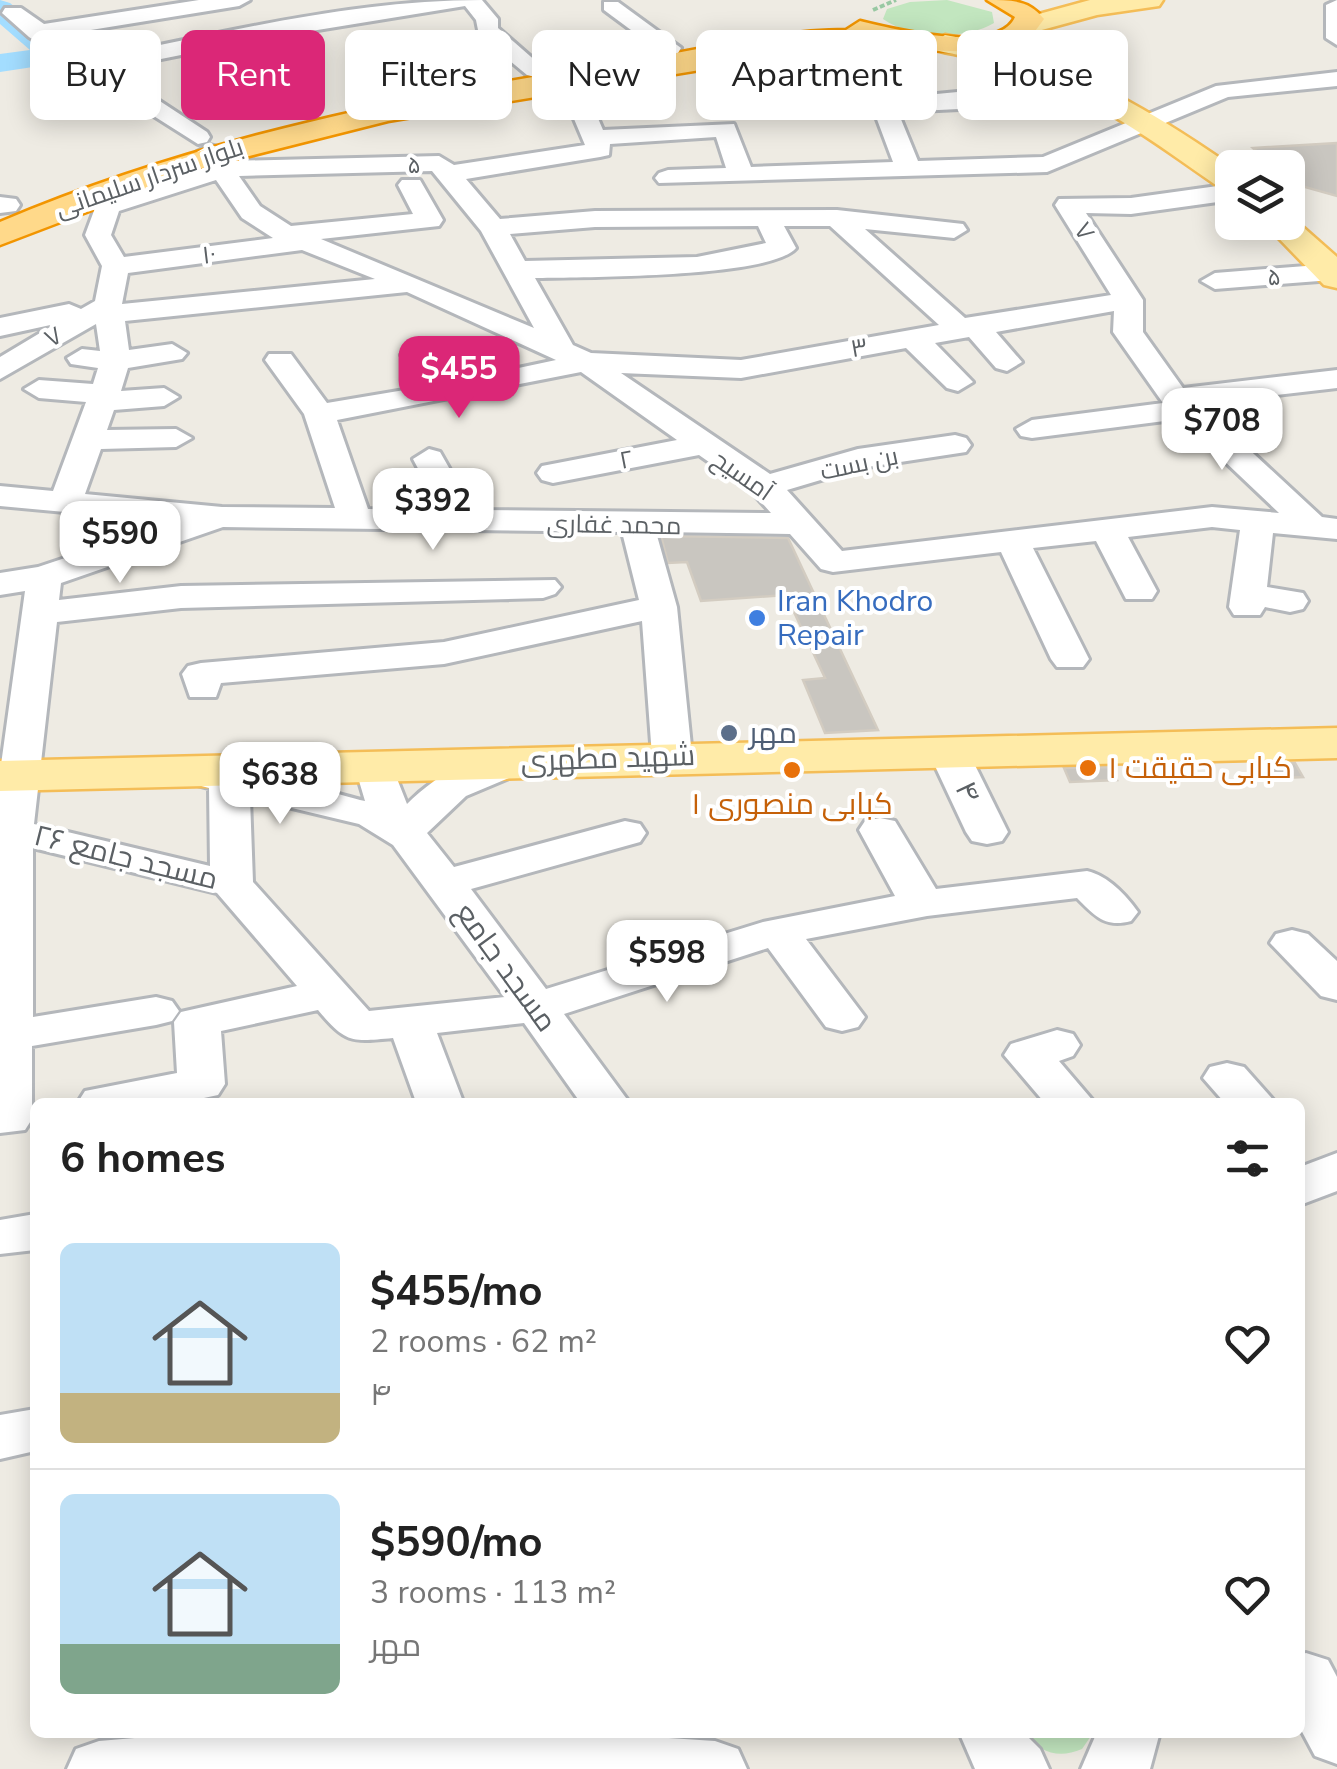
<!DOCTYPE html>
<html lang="en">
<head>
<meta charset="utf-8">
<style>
  body { margin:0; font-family:"Nunito Sans",Cairo,sans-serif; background:#f2f2f2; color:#222; height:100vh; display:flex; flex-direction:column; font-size:38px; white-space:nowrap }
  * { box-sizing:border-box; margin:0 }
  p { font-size:32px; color:#767676 }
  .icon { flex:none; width:55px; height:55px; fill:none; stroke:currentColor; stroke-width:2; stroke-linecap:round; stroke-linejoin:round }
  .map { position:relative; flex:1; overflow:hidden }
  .drawer { position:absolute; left:30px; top:1098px; width:1275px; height:640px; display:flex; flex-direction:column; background:#fff; border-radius:15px; box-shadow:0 5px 25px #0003 }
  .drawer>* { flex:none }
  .guide { position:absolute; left:30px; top:30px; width:1278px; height:90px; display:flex; gap:20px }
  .buttons { position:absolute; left:1215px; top:150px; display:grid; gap:20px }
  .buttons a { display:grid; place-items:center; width:90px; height:90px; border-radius:15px; background:#fff; box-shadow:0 5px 25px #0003; font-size:50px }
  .price { position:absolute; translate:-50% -85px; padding:0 22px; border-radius:20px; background:#fff; color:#222; font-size:32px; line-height:65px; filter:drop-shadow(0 2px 5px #0008) }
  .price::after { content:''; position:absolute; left:50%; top:60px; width:30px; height:22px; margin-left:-15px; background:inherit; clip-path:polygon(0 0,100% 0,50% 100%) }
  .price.active { background:#db2777; color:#fff }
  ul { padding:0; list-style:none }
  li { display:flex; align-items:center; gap:30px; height:250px; padding:0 30px }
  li+li { border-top:2px solid #e0e0e0 }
  li span { display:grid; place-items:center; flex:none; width:280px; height:200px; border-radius:15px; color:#555 }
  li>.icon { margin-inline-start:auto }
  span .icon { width:120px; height:120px; fill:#fffc; stroke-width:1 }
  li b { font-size:42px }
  h2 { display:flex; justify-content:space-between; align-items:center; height:120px; padding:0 30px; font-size:42px }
  .chip { padding:0 35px; border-radius:15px; background:#fff; box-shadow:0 5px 25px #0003; font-size:35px; line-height:90px }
  .chip.active { background:#db2777; color:#fff }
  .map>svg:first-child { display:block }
  .green { fill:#c2e6bf }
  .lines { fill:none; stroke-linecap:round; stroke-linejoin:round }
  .river { fill:#a3ddff; fill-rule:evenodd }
  .building { fill:#c9c6c0; stroke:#d3ccc1; stroke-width:2.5 }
  .minor-casing { stroke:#b4b7bb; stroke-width:6 }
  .major-casing { stroke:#f4bd57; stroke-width:5 }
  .highway-casing { stroke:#f29500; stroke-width:5 }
  .path { stroke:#98c8a2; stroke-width:4; stroke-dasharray:5 2.5; stroke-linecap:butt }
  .minor { fill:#fff; fill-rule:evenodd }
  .major { fill:#ffeba8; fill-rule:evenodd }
  .highway { fill:#ffd98a; fill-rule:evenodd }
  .shop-dot { fill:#3f7fe0; stroke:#fff; stroke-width:4 }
  .service-dot { fill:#5c6f8a; stroke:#fff; stroke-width:4 }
  .food-dot { fill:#e8710a; stroke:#fff; stroke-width:4 }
  .labels { text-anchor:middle; stroke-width:8; stroke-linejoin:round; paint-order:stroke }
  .far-street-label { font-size:25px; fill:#5b6064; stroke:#fff }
  .shop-label { font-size:30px; fill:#366cbe; stroke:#fff; text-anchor:start }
  .service-label { font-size:30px; fill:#4e5e75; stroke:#fff; text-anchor:start }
  .street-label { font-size:30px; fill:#5b6064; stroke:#fff }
  .food-label { font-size:30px; fill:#c56008; stroke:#fff; text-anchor:start }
</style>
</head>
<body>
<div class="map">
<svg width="1337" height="1769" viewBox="0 0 1337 1769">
  <rect width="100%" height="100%" fill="#eeebe3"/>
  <g class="green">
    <path d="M947,0L992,12L994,23C966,40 911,39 883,19L887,9L910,2Z"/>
    <path d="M1026,1733H1093L1082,1749C1059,1759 1039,1753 1026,1733Z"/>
  </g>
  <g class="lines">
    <path class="river" d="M0,0L10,3L66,50L70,56L66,62L0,72V54L30,50L0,24Z"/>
  </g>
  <g class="building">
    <path d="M1337,143V196L1294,184L1288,178V168H1275L1253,148Z"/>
    <path d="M661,536L788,538L878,730L825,733L803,680L825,678L786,595L701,601L687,562L668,563Z"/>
    <path d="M1295,763L1303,777L1260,779L1251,764Z"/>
    <path d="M1111,767L1117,780L1070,782L1064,768Z"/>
  </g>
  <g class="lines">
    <defs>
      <g id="minor">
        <path d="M199,0H250L239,6L60,35L96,58C223,33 352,0 482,0L498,19V28L546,70L535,77L527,75L479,35L476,20L465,6L256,40L308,63V73L300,75L231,45L111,69L207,132L210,137L207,142L198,144L29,37L2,13L5,8H21L44,24Z"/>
        <path d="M1337,0V45L1326,38V5Z"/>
        <path d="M604,2H618L681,48L678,53H662L604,10Z"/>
        <path d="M1337,72V86L1228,97L1047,172L659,183L655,178L659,173L668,170L726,168L716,137L610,144L609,155L600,157L466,179L500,219L595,211L837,210L963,224L967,230L954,238L865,229L965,318L1111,295L1055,205L1059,199L1131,198L1232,184V200L1131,214L1086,213L1143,300V332L1183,388L1337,370V388L1200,404L1322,517L1337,519V539L1273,533L1267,587L1303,593L1308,601L1303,609L1290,612L1265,607L1260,615H1234L1229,607L1240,530L1212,527L1128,537L1157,591L1152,599H1126L1096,541L1033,548L1089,659L1083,667H1057L1051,659L1001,552L833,572L821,569L790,534L656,532L677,607L692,756L686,764H658L652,756L642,621L444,664L221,683L216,697H190L182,674L188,666L201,663L444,642L639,600L622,532L223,527L61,583L59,600L181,586L555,580L561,587L555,594L543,598L181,608L57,622L34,824L210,866L209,788L186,782L180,774L186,766C222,757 323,791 365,801L354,764L360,756H388L407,804C435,775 490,743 530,753L536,761L530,769L466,796L427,833L454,867L625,821L640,824L646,833L640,842L471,889L546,989L763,922L895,896L859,830L865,821L880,818L895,821L936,889L1087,871C1108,876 1125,894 1138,912L1131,921C1105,928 1095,916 1077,898L927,916L806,939L865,1017L858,1027L842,1031L826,1027L768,948L564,1014L629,1102H580L524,1023L437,1033L462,1099L416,1102L393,1038C350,1042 346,1043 318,1010L221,1031L225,1084L218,1095L185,1102H78L85,1091L177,1073L174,1022L181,1012L297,986L217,893L33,848V1017L156,997L172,1001L179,1011L172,1021L156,1025L32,1046V1119L25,1130L0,1133V772L25,591L0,595V573L38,567L173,522L0,506V486L53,491L86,402L39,398L24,389L39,380L93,384L98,368L71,364L67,358L82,349L100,351L96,324L0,379V357L55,324L0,336V318L69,304L81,309L95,301L102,266L85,235L98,200L207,167L197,152L209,145L218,147L228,161L439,156L454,165L585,145L558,81L570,74L582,81L603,130L734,124L751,167L893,162L872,106L884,99L1083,80L1087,85L1075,92L959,109L898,112L918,161L1043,157L1216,86ZM432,171L481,231L534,328L321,239L439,226L443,220L420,180H402L398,185L413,214L291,226L260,206L239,176ZM216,180L242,218L273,238L124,257L111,235L119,211ZM758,226L766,243L697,257L525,261L510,234L595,227ZM784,226H830L939,325L741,360L591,353L573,345L535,278C579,277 771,278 796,248ZM302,250L375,279L122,304L128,273ZM407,292L556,360L490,374L461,368L416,346L401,355L406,361L446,383L327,403L291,354H269L265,360L304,414L335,508L222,507L85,494L101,449L176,447L192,438L176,429L107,430L114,410L164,406L179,397L164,388L121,391L128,368L182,359L187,353L172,344L129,350L125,321ZM1114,311L1113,332L1163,403L1032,420L1016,429L1021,436L1032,438L1180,419L1279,513L1212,507L842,551L787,490L861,468L966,452L971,445L966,438L955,435L858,449L770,474L621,373L741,378L906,348L947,388L958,391L973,382L935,343L969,337L996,368L1007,371L1022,362L996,332ZM581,372L677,440L542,466L537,473L542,480L553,483L699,455L753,493L771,513L473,510L440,452L429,449L413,459L440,510L368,509L337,420ZM250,798L359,824L393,845L505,997L369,1011L253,882Z"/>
        <path d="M0,197L16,199L20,205L16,211L0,213Z"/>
        <path d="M1332,264L1337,265V279L1332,280L1215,289L1201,281L1215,273Z"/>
        <path d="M948,739L962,743L968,751L1008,832L1002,841L987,844L972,841L966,832L928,751L934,743Z"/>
        <path d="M1292,930L1308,934L1337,961V1000L1321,996L1270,943L1276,934Z"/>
        <path d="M1057,1030L1073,1034L1080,1045L1073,1056L1059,1061L1094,1102H1044L1004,1055L1011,1044Z"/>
        <path d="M1227,1063L1244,1067L1275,1102H1224L1203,1078L1210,1067Z"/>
        <path d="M1337,1153V1191L1300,1205V1167Z"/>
        <path d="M35,1214V1250L0,1254V1220Z"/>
        <path d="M35,1409V1451L0,1459V1415Z"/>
        <path d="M1306,1653L1328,1660L1337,1677V1764L1315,1756L1300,1728V1655Z"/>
        <path d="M206,1732H576L715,1741L738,1749L747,1769H67L76,1749L99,1741Z"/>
        <path d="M959,1732H1023L1040,1749L1049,1769H975Z"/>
        <path d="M1097,1732H1160L1150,1769H1081Z"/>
      </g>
      <g id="major">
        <path d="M1090,0H1163L1159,6L1097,15L1027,34L1013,26L1017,20Z"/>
        <path d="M945,35C1055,54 1144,105 1234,168L1232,191L1220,188C1155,142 1088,93 1011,68C986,59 960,56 935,50L931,44Z"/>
        <path d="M1288,214L1337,257V288L1324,285L1263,222H1288Z"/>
        <path d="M1337,728V758L0,791V761Z"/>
      </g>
      <path id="highway" d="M987,0C1012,0 1029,0 1044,19L1030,38L978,52L841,47L388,121L202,168L0,245V222C204,135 418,94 637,60C705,49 777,30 846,30L860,21C892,29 999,55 1015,17Z"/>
    </defs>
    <use href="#minor" class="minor-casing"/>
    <use href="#major" class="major-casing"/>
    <use href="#highway" class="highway-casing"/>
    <path class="path" d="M873,10L896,0"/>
    <use href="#minor" class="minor"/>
    <use href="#major" class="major"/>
    <use href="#highway" class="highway"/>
  </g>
  <circle class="shop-dot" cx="757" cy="618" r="10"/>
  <circle class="service-dot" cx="729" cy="733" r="10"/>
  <g class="food-dot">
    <circle cx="1088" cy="768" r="10"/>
    <circle cx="792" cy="770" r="10"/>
  </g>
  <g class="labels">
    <g class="far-street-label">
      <text transform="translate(414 164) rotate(-2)" y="9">۵</text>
      <text transform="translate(149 177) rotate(-19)" y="9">بلوار سردار سلیمانی</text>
      <text transform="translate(1085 231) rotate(57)" y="9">۷</text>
      <text transform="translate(209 254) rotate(-7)" y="9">۱۰</text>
      <text transform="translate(1274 276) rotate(-4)" y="9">۵</text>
      <text transform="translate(53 336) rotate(-29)" y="9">۷</text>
      <text transform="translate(859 347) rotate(-10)" y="9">۳</text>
      <text transform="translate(626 459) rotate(-11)" y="9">۲</text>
      <text transform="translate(859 463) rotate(-12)" y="9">بن بست</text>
      <text transform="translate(743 475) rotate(35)" y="9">آمسیح</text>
      <text transform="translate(614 524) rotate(1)" y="9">محمد غفاری</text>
    </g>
    <g class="shop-label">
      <text x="777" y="611">Iran Khodro<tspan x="777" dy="34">Repair</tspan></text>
    </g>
    <g class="service-label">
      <text x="749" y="743">مهر</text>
    </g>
    <g class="street-label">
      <text transform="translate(608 758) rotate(-2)" y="10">شهید مطهری</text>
      <text transform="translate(968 792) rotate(65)" y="10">۴</text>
      <text transform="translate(126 857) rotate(14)" y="10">۲۶ مسجد جامع</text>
      <text transform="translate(506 967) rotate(54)" y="10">مسجد جامع</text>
    </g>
    <g class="food-label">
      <text x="1108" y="778">کبابی حقیقت ۱</text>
      <text x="792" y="814" text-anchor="middle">کبابی منصوری ۱</text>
    </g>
  </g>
</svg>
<div class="buttons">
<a><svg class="icon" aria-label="layers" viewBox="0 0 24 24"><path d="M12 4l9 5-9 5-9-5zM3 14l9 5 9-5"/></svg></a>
</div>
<b class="price active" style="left:459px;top:421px">$455</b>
<b class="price" style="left:1222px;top:473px">$708</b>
<b class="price" style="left:433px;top:553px">$392</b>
<b class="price" style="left:120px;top:586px">$590</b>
<b class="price" style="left:280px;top:827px">$638</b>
<b class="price" style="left:667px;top:1005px">$598</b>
<div class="guide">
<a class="chip">Buy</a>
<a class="chip active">Rent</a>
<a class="chip">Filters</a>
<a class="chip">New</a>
<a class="chip">Apartment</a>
<a class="chip">House</a>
</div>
<section class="drawer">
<h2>6 homes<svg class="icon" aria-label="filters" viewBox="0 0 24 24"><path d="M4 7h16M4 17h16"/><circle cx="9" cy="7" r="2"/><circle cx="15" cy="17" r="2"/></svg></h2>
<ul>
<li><span style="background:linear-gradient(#bfe0f5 75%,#c2b280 0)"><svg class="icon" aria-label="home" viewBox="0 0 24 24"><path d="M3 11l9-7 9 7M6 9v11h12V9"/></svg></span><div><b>$455/mo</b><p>2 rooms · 62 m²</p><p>۴</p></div><svg class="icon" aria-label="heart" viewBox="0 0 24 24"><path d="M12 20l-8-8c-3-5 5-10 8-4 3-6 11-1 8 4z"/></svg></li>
<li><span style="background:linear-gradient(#bfe0f5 75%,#7fa58c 0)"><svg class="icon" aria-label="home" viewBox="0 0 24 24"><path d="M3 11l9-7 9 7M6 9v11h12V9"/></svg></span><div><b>$590/mo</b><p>3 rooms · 113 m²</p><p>مهر</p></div><svg class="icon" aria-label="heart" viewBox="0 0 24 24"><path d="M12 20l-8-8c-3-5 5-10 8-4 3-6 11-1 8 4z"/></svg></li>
</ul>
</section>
</div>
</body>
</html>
